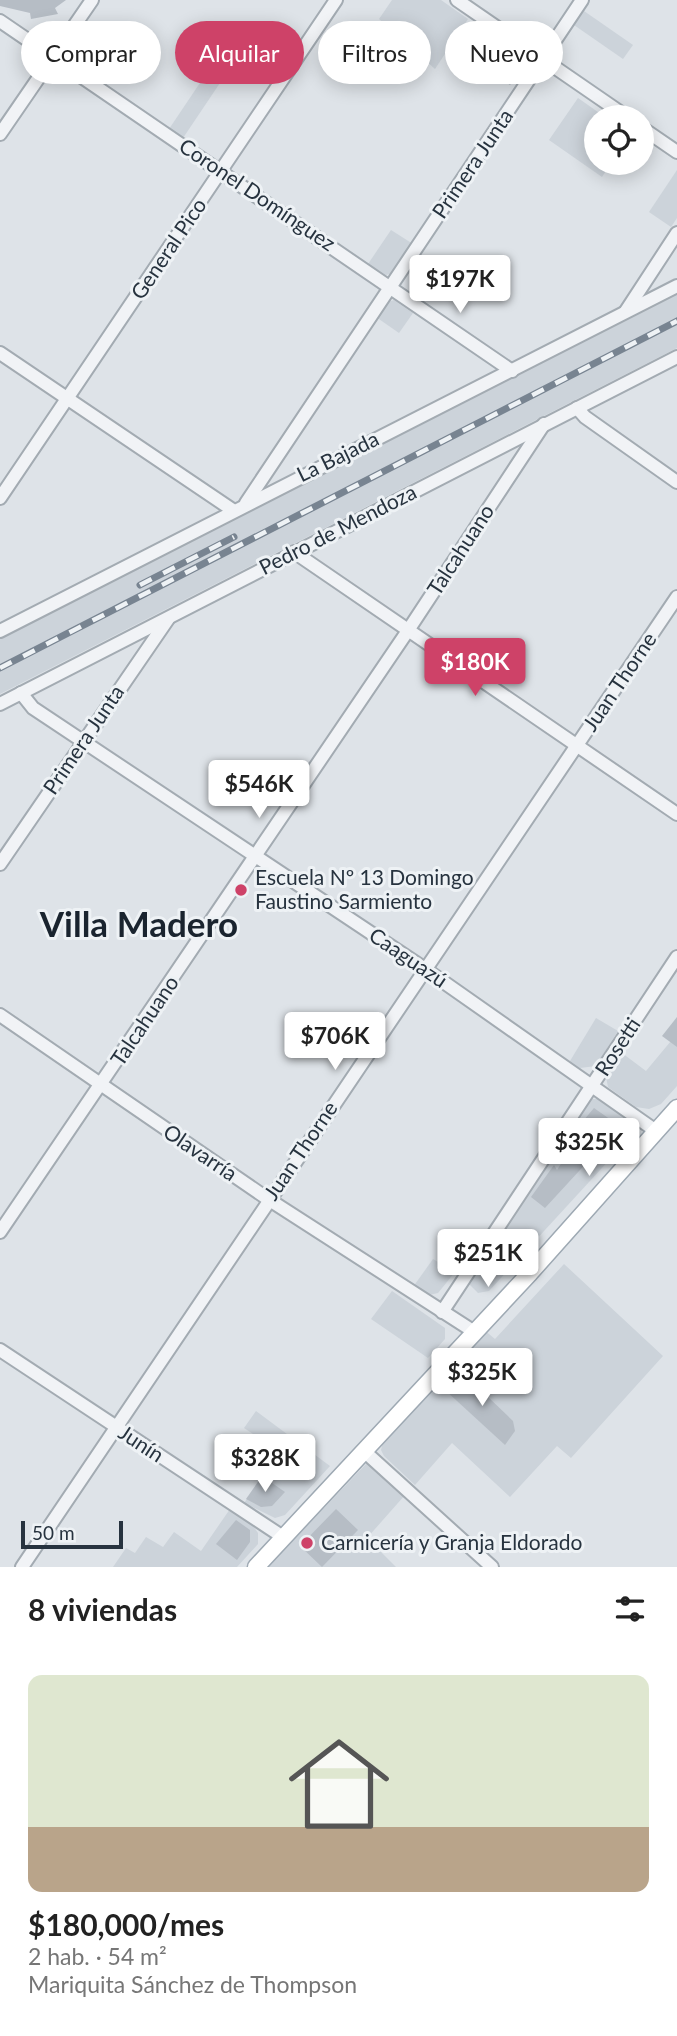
<!DOCTYPE html>
<html lang="es">
<head>
<meta charset="utf-8">
<style>
  body { margin:0; font-family:Lato,sans-serif; background:#f6f6f6; color:#222; height:100vh; display:flex; flex-direction:column; font-size:26px; white-space:nowrap }
  * { box-sizing:border-box; margin:0 }
  p { font-size:23px; color:#767676 }
  .icon { flex:none; width:38px; height:38px; fill:none; stroke:currentColor; stroke-width:2; stroke-linecap:round; stroke-linejoin:round }
  .map { position:relative; height:1567px; overflow:hidden }
  .details { display:flex; flex-direction:column; background:#fff; flex:1 }
  .details>* { flex:none }
  .top-card { position:absolute; left:21px; top:21px; width:635px; height:63px; display:flex; gap:14px }
  .fabs { position:absolute; left:584px; top:105px; display:grid; gap:14px }
  .fabs a { display:grid; place-items:center; width:70px; height:70px; border-radius:50%; background:#fff; box-shadow:0 4px 18px #0003; font-size:35px }
  .scale { position:absolute; left:21px; bottom:18px; width:102px; box-sizing:border-box; padding-left:7px; border:4px solid #27333f; border-top:0; font-size:19px; line-height:24px; white-space:nowrap; color:#27333f; -webkit-text-stroke:5px #eef2f5; paint-order:stroke }
  .price { position:absolute; translate:-50% -60px; padding:0 16px; border-radius:7px; background:#fff; color:#222; font-size:23px; line-height:46px; filter:drop-shadow(0 2px 4px #0008) }
  .price::after { content:''; position:absolute; left:50%; top:42px; width:21px; height:16px; margin-left:-10px; background:inherit; clip-path:polygon(0 0,100% 0,50% 100%) }
  .price.current { background:#ce4268; color:#fff }
  ul { padding:0; list-style:none }
  li { display:grid; align-content:center; gap:14px; height:371px; padding:0 28px }
  li+li { border-top:2px solid #e0e0e0 }
  li span { display:grid; place-items:center; height:217px; border-radius:14px; color:#555 }
  li>.icon { margin-inline-start:auto }
  span .icon { width:126px; height:126px; fill:#fffc; stroke-width:1 }
  li b { font-size:30px }
  h2 { display:flex; justify-content:space-between; align-items:center; height:84px; padding:0 28px; font-size:30px }
  .chip { padding:0 24px; border-radius:32px; background:#fff; box-shadow:0 4px 18px #0003; font-size:24px; line-height:63px }
  .chip.current { background:#ce4268; color:#fff }
  .map>svg:first-child { display:block }
  .built { fill:#ccd3da }
  .building { fill:#b6bdc5 }
  .lines { fill:none; stroke-linecap:round; stroke-linejoin:round }
  .minor-casing { stroke:#a3abb2; stroke-width:16 }
  .major-casing { stroke:#9ea9b3; stroke-width:19 }
  .minor { stroke:#f1f3f6; stroke-width:12 }
  .major { stroke:#fff; stroke-width:16 }
  .rail-casing { stroke:#788491; stroke-width:7 }
  .rail { stroke:#eef2f5; stroke-width:4.5; stroke-dasharray:13; stroke-linecap:butt }
  .poi-dot { fill:#ce4268; stroke:#eef2f5; stroke-width:2.5 }
  .labels { text-anchor:middle; stroke-width:6; stroke-linejoin:round; paint-order:stroke }
  .street-label { font-size:21px; fill:#27333f; stroke:#eef2f5 }
  .poi-label { font-size:21px; fill:#27333f; stroke:#eef2f5; text-anchor:start }
  .town-label { font-size:35px; font-weight:bold; fill:#1a242f; stroke:#eef2f5 }
</style>
</head>
<body>
<div class="map">
<svg width="677" height="1567" viewBox="0 0 677 1567">
  <rect width="100%" height="100%" fill="#dee3e8"/>
  <g class="built">
    <path d="M392,0H441L468,19L435,69L379,19Z"/>
    <path d="M584,11L633,45L623,59L574,25Z"/>
    <path d="M212,65L226,74L183,138L169,129Z"/>
    <path d="M578,98L605,117H597V163H611L602,177L549,140Z"/>
    <path d="M677,170V218L671,227L649,212Z"/>
    <path d="M391,230L413,244L394,273L386,275L368,264Z"/>
    <path d="M677,293V348L0,694V639Z"/>
    <path d="M394,300L413,313L399,333L376,317L388,302Z"/>
    <path d="M596,1018L618,1031L596,1066L580,1068L570,1061Z"/>
    <path d="M671,1041L677,1045V1086L661,1104L649,1109L636,1107L608,1087L606,1077L622,1053L646,1071Z"/>
    <path d="M591,1099H600L633,1121L635,1132L489,1291L478,1293L468,1283Z"/>
    <path d="M433,1259L455,1272L438,1293L429,1295L413,1287Z"/>
    <path d="M564,1264L663,1356L571,1458L557,1446L510,1497L452,1443L415,1485L384,1456L381,1450L384,1438L483,1329L495,1339Z"/>
    <path d="M392,1291L445,1328V1339L428,1358L371,1319Z"/>
    <path d="M256,1411L330,1466L285,1515L275,1518L244,1503L267,1471L249,1458L262,1440L244,1428Z"/>
    <path d="M366,1464H373L405,1495L367,1538L396,1567H268Z"/>
    <path d="M230,1509L251,1523L258,1533V1544L237,1567H113L126,1548L135,1553L146,1537L163,1547L174,1532L201,1551Z"/>
  </g>
  <g class="building">
    <path d="M0,0H66L55,8L58,14L31,19L30,13L0,6Z"/>
    <path d="M510,55L520,63V72L510,85L495,75Z"/>
    <path d="M677,1017V1047L662,1036Z"/>
    <path d="M594,1108L621,1127L608,1140L583,1121Z"/>
    <path d="M573,1145L591,1158L545,1208L531,1197L554,1165L557,1170Z"/>
    <path d="M462,1372L513,1421L515,1431L505,1445L445,1390Z"/>
    <path d="M262,1476L285,1492L272,1506L261,1507L246,1499Z"/>
    <path d="M336,1509L358,1530L322,1567L300,1546Z"/>
    <path d="M236,1520L250,1530V1542L237,1560L216,1544Z"/>
  </g>
  <g class="lines">
    <defs>
      <g id="minor">
        <path d="M457,0L627,117"/>
        <path d="M0,21L512,371"/>
        <path d="M642,128L677,152"/>
        <path d="M0,134L92,0"/>
        <path d="M626,311L677,233"/>
        <path d="M0,353L234,511"/>
        <path d="M577,408L585,417L677,482"/>
        <path d="M0,498L336,0"/>
        <path d="M246,503L582,0"/>
        <path d="M294,552L677,814"/>
        <path d="M0,631L677,286"/>
        <path d="M21,693L33,708L425,969L656,1131"/>
        <path d="M0,704L677,357"/>
        <path d="M0,864L168,619"/>
        <path d="M0,1015L268,1199L473,1331"/>
        <path d="M0,1232L407,632L544,424"/>
        <path d="M442,1312L677,957"/>
        <path d="M0,1350L283,1537"/>
        <path d="M364,1451L492,1567"/>
        <path d="M22,1567L677,597"/>
      </g>
      <path id="major" d="M256,1567L530,1273L677,1108"/>
    </defs>
    <use href="#minor" class="minor-casing"/>
    <use href="#major" class="major-casing"/>
    <use href="#minor" class="minor"/>
    <use href="#major" class="major"/>
    <defs>
      <g id="rail">
        <path d="M140,585L234,537"/>
        <path d="M0,668L677,321"/>
      </g>
    </defs>
    <use href="#rail" class="rail-casing"/>
    <use href="#rail" class="rail"/>
  </g>
  <g class="poi-dot">
    <circle cx="241" cy="890" r="7"/>
    <circle cx="307" cy="1543" r="7"/>
  </g>
  <g class="labels">
    <g class="street-label">
      <text transform="translate(473 164) rotate(-56)" y="7">Primera Junta</text>
      <text transform="translate(257 195) rotate(34)" y="7">Coronel Domínguez</text>
      <text transform="translate(169 249) rotate(-56)" y="7">General Pico</text>
      <text transform="translate(338 457) rotate(-26)" y="7">La Bajada</text>
      <text transform="translate(338 530) rotate(-27)" y="7">Pedro de Mendoza</text>
      <text transform="translate(461 550) rotate(-57)" y="7">Talcahuano</text>
      <text transform="translate(620 682) rotate(-56)" y="7">Juan Thorne</text>
      <text transform="translate(84 740) rotate(-56)" y="7">Primera Junta</text>
      <text transform="translate(408 958) rotate(34)" y="7">Caaguazú</text>
      <text transform="translate(145 1021) rotate(-56)" y="7">Talcahuano</text>
      <text transform="translate(618 1047) rotate(-57)" y="7">Rosetti</text>
      <text transform="translate(301 1151) rotate(-56)" y="7">Juan Thorne</text>
      <text transform="translate(200 1153) rotate(34)" y="7">Olavarría</text>
      <text transform="translate(141 1444) rotate(33)" y="7">Junín</text>
    </g>
    <g class="poi-label">
      <text x="255" y="885">Escuela Nº 13 Domingo<tspan x="255" dy="24">Faustino Sarmiento</tspan></text>
      <text x="321" y="1550">Carnicería y Granja Eldorado</text>
    </g>
    <g class="town-label">
      <text x="139" y="937">Villa Madero</text>
    </g>
  </g>
</svg>
<div class="fabs">
<a><svg class="icon" aria-label="locate" viewBox="0 0 24 24"><circle cx="12" cy="12" r="6"/><path d="M12 2v4M12 18v4M2 12h4M18 12h4"/></svg></a>
</div>
<div class="scale">50 m</div>
<b class="price" style="left:460px;top:315px">$197K</b>
<b class="price current" style="left:475px;top:698px">$180K</b>
<b class="price" style="left:259px;top:820px">$546K</b>
<b class="price" style="left:335px;top:1072px">$706K</b>
<b class="price" style="left:589px;top:1178px">$325K</b>
<b class="price" style="left:488px;top:1289px">$251K</b>
<b class="price" style="left:482px;top:1408px">$325K</b>
<b class="price" style="left:265px;top:1494px">$328K</b>
<div class="top-card">
<a class="chip">Comprar</a>
<a class="chip current">Alquilar</a>
<a class="chip">Filtros</a>
<a class="chip">Nuevo</a>
</div>
</div>
<section class="details">
<h2>8 viviendas<svg class="icon" aria-label="filters" viewBox="0 0 24 24"><path d="M4 7h16M4 17h16"/><circle cx="9" cy="7" r="2"/><circle cx="15" cy="17" r="2"/></svg></h2>
<ul>
<li><span style="background:linear-gradient(#dfe7d0 70%,#b9a48a 0)"><svg class="icon" aria-label="home" viewBox="0 0 24 24"><path d="M3 11l9-7 9 7M6 9v11h12V9"/></svg></span><div><b>$180,000/mes</b><p>2 hab. · 54 m²</p><p>Mariquita Sánchez de Thompson</p></div></li>
</ul>
</section>
</body>
</html>
